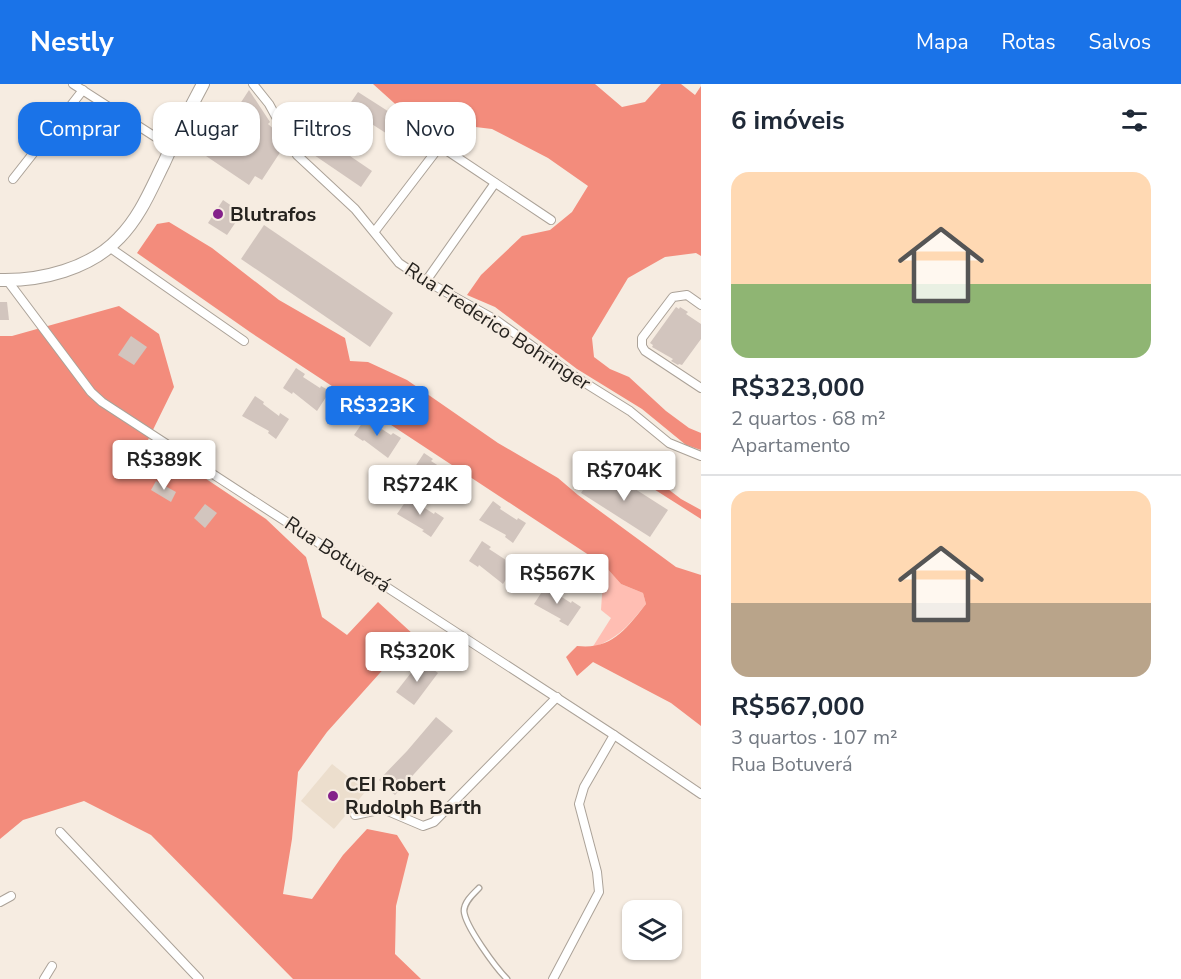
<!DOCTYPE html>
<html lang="pt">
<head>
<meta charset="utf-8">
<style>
  body { margin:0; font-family:"Nunito Sans",sans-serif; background:#f2f2f3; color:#1f2937; height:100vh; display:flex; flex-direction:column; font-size:22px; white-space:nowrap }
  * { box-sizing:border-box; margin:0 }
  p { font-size:20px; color:#747a83 }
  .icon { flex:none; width:33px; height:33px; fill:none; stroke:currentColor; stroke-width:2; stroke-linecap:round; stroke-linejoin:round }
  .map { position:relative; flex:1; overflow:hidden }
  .panel { display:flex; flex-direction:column; background:#fff; width:480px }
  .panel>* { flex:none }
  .guide { position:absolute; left:18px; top:18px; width:570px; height:54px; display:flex; gap:12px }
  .controls { position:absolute; left:622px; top:816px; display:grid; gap:12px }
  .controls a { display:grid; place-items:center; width:60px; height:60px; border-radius:12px; background:#fff; box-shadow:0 2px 4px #0004; font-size:30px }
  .price { position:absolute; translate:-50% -51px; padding:0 14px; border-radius:6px; background:#fff; color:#222; font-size:20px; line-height:39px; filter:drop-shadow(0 2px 3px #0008) }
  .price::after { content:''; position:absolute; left:50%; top:36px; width:18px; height:14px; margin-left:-9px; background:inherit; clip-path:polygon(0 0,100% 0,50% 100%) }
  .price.current { background:#1a73e8; color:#fff }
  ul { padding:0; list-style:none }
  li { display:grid; align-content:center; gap:12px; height:318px; padding:0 30px }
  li+li { border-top:2px solid #e0e1e3 }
  li span { display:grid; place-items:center; height:186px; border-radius:18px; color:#555 }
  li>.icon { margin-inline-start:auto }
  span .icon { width:108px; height:108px; fill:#fffc; stroke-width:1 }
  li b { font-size:26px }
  h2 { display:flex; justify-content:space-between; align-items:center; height:72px; padding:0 30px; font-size:26px }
  .pill { padding:0 21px; border-radius:18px; background:#fff; box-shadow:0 2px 4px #0004; font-size:21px; line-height:54px }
  .pill.current { background:#1a73e8; color:#fff }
  header { display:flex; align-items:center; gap:36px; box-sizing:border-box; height:84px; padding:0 30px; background:#1a73e8; color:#fff }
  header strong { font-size:28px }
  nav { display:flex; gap:33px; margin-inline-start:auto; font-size:21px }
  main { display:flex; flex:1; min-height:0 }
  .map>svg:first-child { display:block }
  .built { fill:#ecdecd }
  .green { fill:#ffbeb3 }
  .forest { fill:#f38c7c }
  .building { fill:#d2c5be }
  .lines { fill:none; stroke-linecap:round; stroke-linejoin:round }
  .lane-casing { stroke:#aba298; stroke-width:7 }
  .street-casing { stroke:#aba298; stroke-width:10 }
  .secondary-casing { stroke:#aba298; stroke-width:14 }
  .lane { stroke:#fff; stroke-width:4.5 }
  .street { stroke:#fff; stroke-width:8 }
  .secondary { stroke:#fff; stroke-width:12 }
  .poi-dot { fill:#84218a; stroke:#f6ece1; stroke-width:2 }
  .labels { text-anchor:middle; stroke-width:4.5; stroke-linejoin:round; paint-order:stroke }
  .poi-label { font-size:20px; font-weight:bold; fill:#26231f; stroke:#f6ece1; text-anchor:start }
  .street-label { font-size:20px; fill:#26231f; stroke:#f6ece1 }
</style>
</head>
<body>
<header>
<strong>Nestly</strong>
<nav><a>Mapa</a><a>Rotas</a><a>Salvos</a></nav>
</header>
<main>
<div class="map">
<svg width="701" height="895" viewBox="0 0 701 895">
  <rect width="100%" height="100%" fill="#f6ece1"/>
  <path class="built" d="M332,680L366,707L334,745L301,717Z"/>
  <g class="green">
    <path d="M585,471L597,479L582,502L569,495Z"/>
    <path d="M604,481L621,500L643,509L646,520C627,543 620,553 592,564L611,534L601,526Z"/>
  </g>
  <g class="forest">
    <path d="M373,0H595L622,23L645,18L661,0H681L695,11L701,2V172L696,169L665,173L628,194L592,254L594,273L610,285L629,293L666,327L689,344L701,349V366L686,361L642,325L577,285L495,223L467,211L481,191L522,152L550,146L572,128L588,102L548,74L492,45L459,41H434L413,36Z"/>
    <path d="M169,138L212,164L279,216L345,254L350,277L368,278L407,296L498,359L558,394L578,411L676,483L701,491V642L671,619L593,578L577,592L566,573L577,562C612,566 626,545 646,520L643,509L621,500L604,481L250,248L137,169L157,140Z"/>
    <path d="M119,222L159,250L174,303L148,356L266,435L306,473L322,533L347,551L378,518L414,551L327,648L298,688L292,755L283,810L312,815L343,771L367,745L397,751L409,770L396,822L395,870L421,895H293L151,751L84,717L23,736L0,755V252H12Z"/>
    <path d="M630,384L664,402L681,415L701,426V435L638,395Z"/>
  </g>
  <g class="building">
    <path d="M249,6L270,38L268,40L276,47L280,53L278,55L280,56L276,63L281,67L262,96L255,92L249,101L206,72Z"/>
    <path d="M358,8L405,38L395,55L347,24Z"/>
    <path d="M325,55L372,87L361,103L314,71Z"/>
    <path d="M223,116L242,129L227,151L208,139Z"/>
    <path d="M264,141L393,229L370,263L241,175Z"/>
    <path d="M0,218H7L9,236H0Z"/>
    <path d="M676,223L679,225L680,223L688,228L686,230L701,240V255L682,281L679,280L678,281L671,277L673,275L652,263L653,261L650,259Z"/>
    <path d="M131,252L147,263L134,281L118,271Z"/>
    <path d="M296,284L305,290L303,293L320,304L321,302L330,307L317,327L293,308L292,310L283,304Z"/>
    <path d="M255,312L264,318L263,320L279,332L280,329L289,335L276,355L268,349L269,347L242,332Z"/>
    <path d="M367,332L376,338L374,340L391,351L393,349L401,354L388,374L364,356L363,357L354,351Z"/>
    <path d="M424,369L433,375L431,377L448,388L449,386L458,392L445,411L421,393L420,395L411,389Z"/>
    <path d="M599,382L668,426L650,453L581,409Z"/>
    <path d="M156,397L176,408L171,418L151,406Z"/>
    <path d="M410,411L419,417L417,419L434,430L435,428L444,434L431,453L422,447L424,446L397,430Z"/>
    <path d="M493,417L501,423L500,425L517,436L518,434L526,439L513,459L505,453L506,451L479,436Z"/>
    <path d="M205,420L217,429L205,444L194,434Z"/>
    <path d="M482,457L491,463L489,465L506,476L507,474L516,480L503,500L479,481L478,483L469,477Z"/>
    <path d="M547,500L556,506L554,508L571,519L572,517L581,523L568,542L559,537L561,535L534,520Z"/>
    <path d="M421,576L438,589L414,621L396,608Z"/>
    <path d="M436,633L453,647L395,711L379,696L407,667Z"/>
  </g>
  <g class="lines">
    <defs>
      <path id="lane" d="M479,804C473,810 464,818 464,827C465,842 496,884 507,895"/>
      <g id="street">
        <path d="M73,0L171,63"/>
        <path d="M253,0L269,20L297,71L355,125L399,179L426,197L496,236L574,292L630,327L669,359L701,372"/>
        <path d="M13,95L83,6"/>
        <path d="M375,147L440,62L551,136"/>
        <path d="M109,163L244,257"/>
        <path d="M7,196L91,308L102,318L614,651L701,710"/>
        <path d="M426,197L495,99"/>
        <path d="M701,221L687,211L673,213L642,254V262L645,267L701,304"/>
        <path d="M355,731L383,725L423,742L434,738L557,613"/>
        <path d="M60,748L199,895"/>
        <path d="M0,818L11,812"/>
        <path d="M44,895L52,882"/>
        <path d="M553,895L599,808L597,788L579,720L584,703L614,651"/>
      </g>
      <path id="secondary" d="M0,196C41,197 90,185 119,154C140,133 151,105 164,79C176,52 189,26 203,0"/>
    </defs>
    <use href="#lane" class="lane-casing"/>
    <use href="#street" class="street-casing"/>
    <use href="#secondary" class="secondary-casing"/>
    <use href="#lane" class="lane"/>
    <use href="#street" class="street"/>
    <use href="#secondary" class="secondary"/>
  </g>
  <g class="poi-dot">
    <circle cx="218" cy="130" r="6"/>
    <circle cx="333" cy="712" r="6"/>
  </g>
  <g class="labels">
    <g class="poi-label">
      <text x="230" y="137">Blutrafos</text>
      <text x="345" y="707">CEI Robert<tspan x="345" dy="23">Rudolph Barth</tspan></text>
    </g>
    <g class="street-label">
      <text transform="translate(498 242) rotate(33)" y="7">Rua Frederico Bohringer</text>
      <text transform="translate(338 470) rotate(33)" y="7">Rua Botuverá</text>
    </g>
  </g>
</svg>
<div class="controls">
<a><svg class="icon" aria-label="layers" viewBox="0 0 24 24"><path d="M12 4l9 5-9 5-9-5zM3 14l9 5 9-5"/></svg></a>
</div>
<b class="price current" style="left:377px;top:353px">R$323K</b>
<b class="price" style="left:164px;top:407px">R$389K</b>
<b class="price" style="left:624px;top:418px">R$704K</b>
<b class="price" style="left:420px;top:432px">R$724K</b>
<b class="price" style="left:557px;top:521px">R$567K</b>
<b class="price" style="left:417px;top:599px">R$320K</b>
<div class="guide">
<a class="pill current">Comprar</a>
<a class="pill">Alugar</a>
<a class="pill">Filtros</a>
<a class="pill">Novo</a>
</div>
</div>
<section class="panel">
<h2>6 imóveis<svg class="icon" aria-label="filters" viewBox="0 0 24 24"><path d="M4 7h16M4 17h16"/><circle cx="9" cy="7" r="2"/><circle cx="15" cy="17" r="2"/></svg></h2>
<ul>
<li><span style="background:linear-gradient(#ffd9b3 60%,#8fb573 0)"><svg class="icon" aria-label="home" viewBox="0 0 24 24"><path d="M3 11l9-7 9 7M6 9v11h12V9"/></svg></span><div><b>R$323,000</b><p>2 quartos · 68 m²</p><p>Apartamento</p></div></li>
<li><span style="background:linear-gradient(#ffd9b3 60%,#b9a48a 0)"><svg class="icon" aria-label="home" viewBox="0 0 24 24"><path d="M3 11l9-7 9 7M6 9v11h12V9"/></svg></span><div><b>R$567,000</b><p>3 quartos · 107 m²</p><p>Rua Botuverá</p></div></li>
</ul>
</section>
</main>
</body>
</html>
